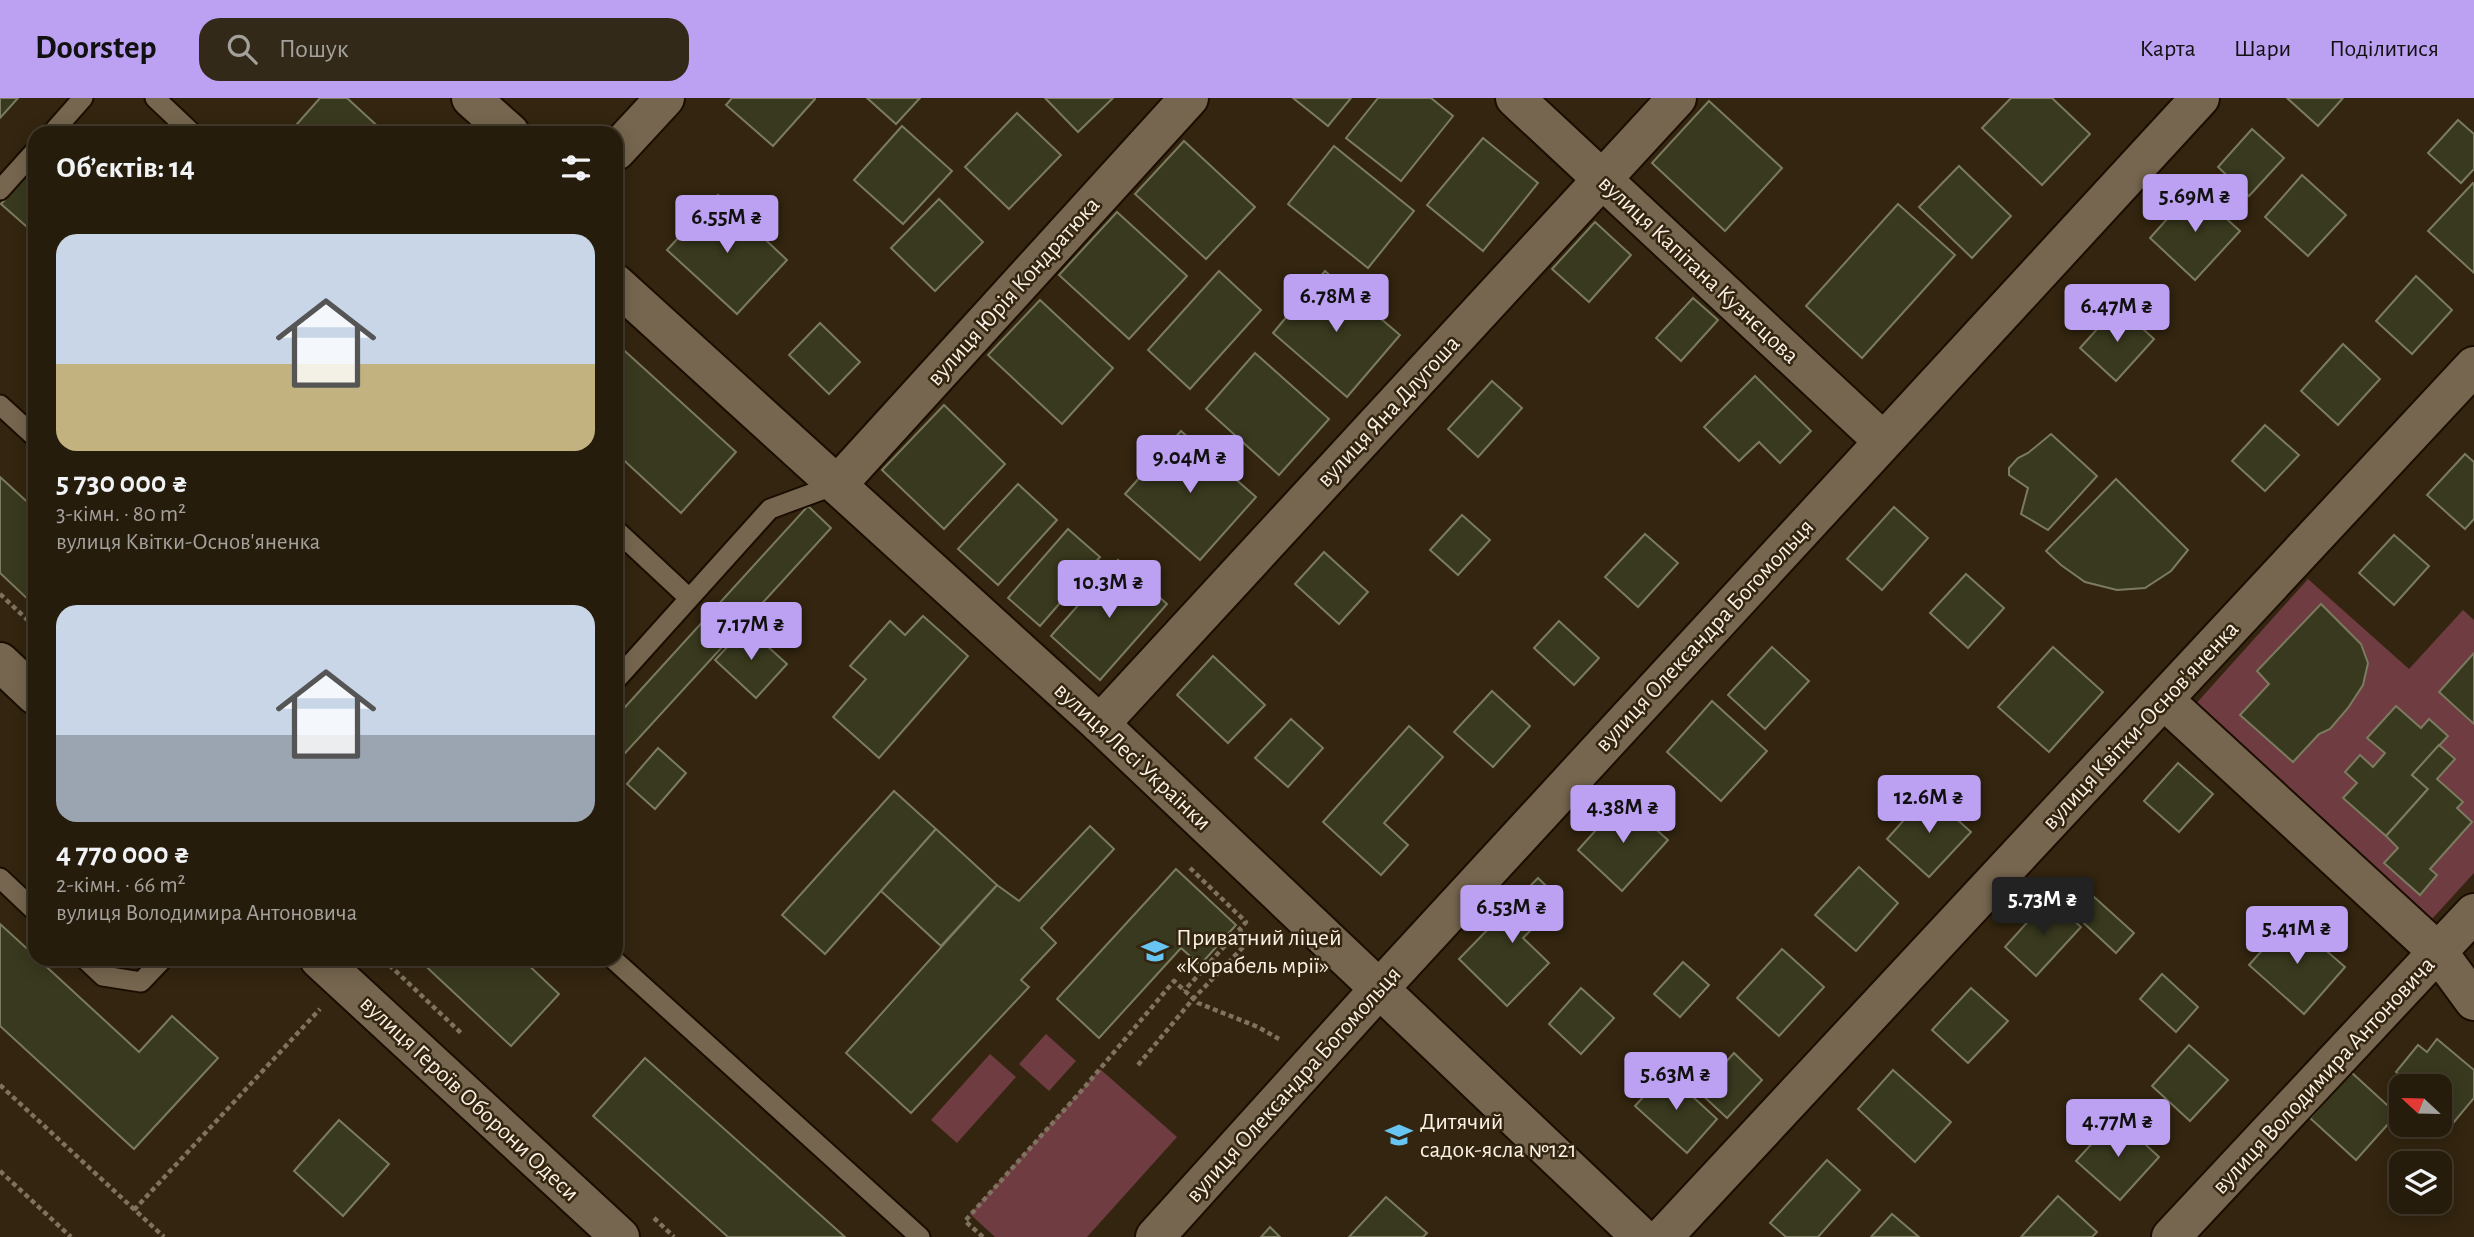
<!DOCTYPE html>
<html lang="uk">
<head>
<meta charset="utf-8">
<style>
  body { margin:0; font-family:"Alegreya Sans",sans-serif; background:#322919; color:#f1f3f6; height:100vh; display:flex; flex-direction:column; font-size:26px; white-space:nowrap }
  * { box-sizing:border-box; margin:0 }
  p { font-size:23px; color:#a4a19d }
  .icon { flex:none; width:38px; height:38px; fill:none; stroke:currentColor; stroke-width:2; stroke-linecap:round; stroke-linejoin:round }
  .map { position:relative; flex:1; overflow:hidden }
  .side { position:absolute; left:28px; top:28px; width:595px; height:840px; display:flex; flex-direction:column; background:#261c0b; border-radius:21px; box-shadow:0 4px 18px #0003,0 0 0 2px #423a2c }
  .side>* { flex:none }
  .needle { width:46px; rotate:292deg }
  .fabs { position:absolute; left:2389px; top:976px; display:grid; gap:14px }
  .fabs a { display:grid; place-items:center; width:63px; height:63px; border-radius:14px; background:#261c0b; box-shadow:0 4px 18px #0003,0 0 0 2px #423a2c; font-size:35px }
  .price { position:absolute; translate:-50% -60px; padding:0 16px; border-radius:7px; background:#bca0f2; color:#111; font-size:23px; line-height:46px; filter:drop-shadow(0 2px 4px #0008) }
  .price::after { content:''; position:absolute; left:50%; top:42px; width:21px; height:16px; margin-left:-10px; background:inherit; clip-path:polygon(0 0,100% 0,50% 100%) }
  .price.active { background:#222; color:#fff }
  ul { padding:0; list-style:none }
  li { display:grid; align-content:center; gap:14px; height:371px; padding:0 28px }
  li span { display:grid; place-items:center; height:217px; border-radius:21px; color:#555 }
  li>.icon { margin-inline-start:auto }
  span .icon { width:126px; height:126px; fill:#fffc; stroke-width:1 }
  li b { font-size:30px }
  h2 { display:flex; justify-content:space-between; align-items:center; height:84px; padding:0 28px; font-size:30px }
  header { display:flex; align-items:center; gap:42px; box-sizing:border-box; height:98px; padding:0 35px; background:#bca0f2; color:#111 }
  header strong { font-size:33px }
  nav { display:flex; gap:38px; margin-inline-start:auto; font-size:24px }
  .search { width:490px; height:63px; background:#322919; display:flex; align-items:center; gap:18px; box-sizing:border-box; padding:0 24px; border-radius:21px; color:#a4a19d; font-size:26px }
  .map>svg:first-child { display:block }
  .green { fill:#6f3c41 }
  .building { fill:#39391f; stroke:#7b7b5f; stroke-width:2 }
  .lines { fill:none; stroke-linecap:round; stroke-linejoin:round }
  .lane-casing { stroke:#1a0d00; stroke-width:23 }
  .street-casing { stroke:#1a0d00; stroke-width:42 }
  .path { stroke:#7f7360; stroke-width:4.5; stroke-dasharray:5 3.5; stroke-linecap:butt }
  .lane { stroke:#76664f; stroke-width:19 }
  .street { stroke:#76664f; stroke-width:38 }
  .labels { text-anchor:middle; stroke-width:5; stroke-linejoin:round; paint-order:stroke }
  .street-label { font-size:24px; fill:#faf1e4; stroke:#33250f }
  .poi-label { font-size:24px; fill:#faf1e4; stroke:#33250f; text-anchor:start }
</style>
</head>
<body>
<header>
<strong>Doorstep</strong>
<div class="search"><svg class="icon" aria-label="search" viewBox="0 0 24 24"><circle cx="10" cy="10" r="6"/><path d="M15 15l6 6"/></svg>Пошук</div>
<nav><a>Карта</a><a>Шари</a><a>Поділитися</a></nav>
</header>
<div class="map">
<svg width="2474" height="1139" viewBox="0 0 2474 1139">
  <rect width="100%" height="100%" fill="#33250f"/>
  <g class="green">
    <path d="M2308,481L2409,571L2463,512L2474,522V775L2432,821L2193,609Z"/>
    <path d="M1046,936L1076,963L1049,993L1019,966Z"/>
    <path d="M990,956L1016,979L957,1045L931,1022Z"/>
    <path d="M1100,971L1177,1039L1087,1139H995L970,1116Z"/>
  </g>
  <g class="building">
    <path d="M0,0H18L0,20Z"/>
    <path d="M320,0H347L385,35H289Z"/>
    <path d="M732,0H815V1L773,48L726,7Z"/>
    <path d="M867,0H920L896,26Z"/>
    <path d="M1045,0H1113L1078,34Z"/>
    <path d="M1293,0H1351L1328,28Z"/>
    <path d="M1378,0H1431L1453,18L1401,83L1346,40Z"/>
    <path d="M2011,0H2052L2090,36L2042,87L1982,30Z"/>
    <path d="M2287,0H2343L2318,28Z"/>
    <path d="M1709,3L1782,70L1725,133L1652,65Z"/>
    <path d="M1017,15L1061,57L1009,111L965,69Z"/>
    <path d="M2458,22L2474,36V71L2461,85L2428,55Z"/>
    <path d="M902,28L952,73L903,126L854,82Z"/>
    <path d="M2252,31L2284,60L2249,98L2218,69Z"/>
    <path d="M1483,40L1538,85L1483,153L1427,107Z"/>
    <path d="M1184,43L1255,109L1206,161L1135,96Z"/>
    <path d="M1334,48L1414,113L1368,170L1288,106Z"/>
    <path d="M35,68V136L1,106Z"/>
    <path d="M1959,68L2011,118L1972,160L1919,109Z"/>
    <path d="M2302,77L2346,117L2308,158L2265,119Z"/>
    <path d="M2473,85L2474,86V175L2428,133Z"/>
    <path d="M2194,91L2240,133L2195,182L2150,140Z"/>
    <path d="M718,97L787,162L737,216L667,152Z"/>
    <path d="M939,101L983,144L935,193L891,150Z"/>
    <path d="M1898,106L1955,157L1862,260L1806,208Z"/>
    <path d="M1117,114L1187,178L1129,241L1059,177Z"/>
    <path d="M1595,124L1631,157L1589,204L1552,171Z"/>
    <path d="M1219,173L1261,212L1190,291L1148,252Z"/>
    <path d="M1325,173L1400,237L1347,299L1273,235Z"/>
    <path d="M2416,178L2452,212L2412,256L2376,223Z"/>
    <path d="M1693,200L1718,222L1681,263L1656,240Z"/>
    <path d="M1040,202L1113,270L1062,326L988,257Z"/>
    <path d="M2118,208L2154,241L2116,283L2080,250Z"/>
    <path d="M820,225L860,264L829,296L789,257Z"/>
    <path d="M616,245L736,354L681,415L616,355Z"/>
    <path d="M2343,246L2380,281L2338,327L2301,293Z"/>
    <path d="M1255,255L1329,321L1279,377L1206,311Z"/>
    <path d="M1755,278L1811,333L1780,365L1759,344L1739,363L1704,329Z"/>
    <path d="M1492,283L1522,310L1478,359L1448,331Z"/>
    <path d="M944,307L1005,366L944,431L882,372Z"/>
    <path d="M2265,327L2299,357L2265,393L2232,363Z"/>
    <path d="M1181,333L1256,399L1200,462L1125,396Z"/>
    <path d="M2051,336L2097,378L2048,432L2021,416L2028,390L2009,377V370L2018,360L2028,355Z"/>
    <path d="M2465,356L2474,364V421L2465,431L2427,397Z"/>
    <path d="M0,379L35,411V508L0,475Z"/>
    <path d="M2116,381L2188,452L2171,473L2145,490L2117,492L2085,484L2061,467L2046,453Z"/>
    <path d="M1018,386L1057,422L998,487L958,451Z"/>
    <path d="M808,408L831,430L616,665V619Z"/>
    <path d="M1894,409L1928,440L1882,492L1847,461Z"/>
    <path d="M1462,417L1490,442L1458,477L1430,452Z"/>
    <path d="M1068,431L1100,459L1040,528L1008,500Z"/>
    <path d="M1645,436L1678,465L1638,509L1605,479Z"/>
    <path d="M2394,437L2429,468L2394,507L2359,475Z"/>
    <path d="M1324,454L1368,494L1339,526L1295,486Z"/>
    <path d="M1118,462L1167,506L1100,582L1051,538Z"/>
    <path d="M1966,476L2004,510L1968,550L1930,515Z"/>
    <path d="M2321,506L2361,546L2368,565L2363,587L2348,610L2330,631L2319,636L2293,664L2240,617L2269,586L2257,573Z"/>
    <path d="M923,518L968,558L879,660L833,619L866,581L850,568L890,523L905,537Z"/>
    <path d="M1559,523L1599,560L1574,587L1534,550Z"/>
    <path d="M746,529L787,566L756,600L715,562Z"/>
    <path d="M1772,549L1809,583L1765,631L1728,597Z"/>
    <path d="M2053,549L2103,594L2049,654L1998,609Z"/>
    <path d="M2474,555V626L2439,594Z"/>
    <path d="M1213,558L1265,607L1228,645L1177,597Z"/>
    <path d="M1492,593L1530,628L1493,669L1454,634Z"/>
    <path d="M1712,603L1767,653L1721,703L1667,654Z"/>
    <path d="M2396,608L2421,630L2429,621L2448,638L2412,677L2428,691L2386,738L2343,700L2357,685L2345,674L2360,657L2373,669L2385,655L2367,640Z"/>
    <path d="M1291,621L1323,650L1288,689L1255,660Z"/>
    <path d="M1409,628L1443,659L1384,725L1408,747L1381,777L1323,724Z"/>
    <path d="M2439,647L2455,661L2437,681L2463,704L2457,710L2472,724L2430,771L2437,777L2420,797L2384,765L2398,750L2386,738L2428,691L2412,677Z"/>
    <path d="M658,650L686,675L655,711L627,686Z"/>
    <path d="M2178,665L2213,696L2179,734L2144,703Z"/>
    <path d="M894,693L936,731L825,856L782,817Z"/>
    <path d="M1928,695L1971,734L1929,779L1887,741Z"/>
    <path d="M1623,702L1668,742L1622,793L1578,752Z"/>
    <path d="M1090,728L1114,751L1041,830L1056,845L1021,882L1029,889L911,1015L846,955L997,787L1019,803Z"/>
    <path d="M936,731L997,787L941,848L881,793Z"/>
    <path d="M1859,769L1898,805L1856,853L1815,817Z"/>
    <path d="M1176,771L1236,827L1200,867L1181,850L1099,940L1057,901Z"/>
    <path d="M1538,780L1561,802L1523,840L1549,865L1507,908L1459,861Z"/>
    <path d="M2093,798L2134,835L2116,855L2075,817Z"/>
    <path d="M2049,800L2081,829L2036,878L2005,849Z"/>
    <path d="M2290,821L2345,869L2304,916L2249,867Z"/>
    <path d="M0,826L35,858V861H38L139,954L172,918L218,960L134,1051L0,928Z"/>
    <path d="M1782,851L1824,889L1779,938L1737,900Z"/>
    <path d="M418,861H522L559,896L511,948Z"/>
    <path d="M1683,864L1709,887L1680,919L1654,896Z"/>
    <path d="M2162,876L2198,909L2176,934L2140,901Z"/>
    <path d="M1581,890L1614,920L1581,956L1549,926Z"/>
    <path d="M1971,890L2008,923L1968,965L1932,932Z"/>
    <path d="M2437,941L2474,972V1000L2444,1036L2433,1027H2440V989H2401V1000L2393,993L2404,981L2396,974L2418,947L2427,954Z"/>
    <path d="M2189,947L2228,982L2190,1023L2152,988Z"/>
    <path d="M1734,955L1762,982L1727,1020L1699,994Z"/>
    <path d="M645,960L845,1139H728L593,1018Z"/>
    <path d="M1893,972L1951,1024L1915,1064L1858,1011Z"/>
    <path d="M1666,974L1717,1021L1687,1055L1635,1008Z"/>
    <path d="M2351,974L2397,1016L2356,1062L2310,1020Z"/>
    <path d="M2116,1019L2159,1059L2120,1102L2076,1063Z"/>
    <path d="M339,1022L389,1066L343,1118L294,1073Z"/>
    <path d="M1827,1062L1860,1092L1818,1139H1786L1770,1125Z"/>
    <path d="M2058,1098L2097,1134L2092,1139H2021Z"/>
    <path d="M1386,1099L1427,1135L1423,1139H1349Z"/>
    <path d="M1892,1116L1919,1139H1871Z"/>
    <path d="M1270,1129L1280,1139H1261Z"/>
  </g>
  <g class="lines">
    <defs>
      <g id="lane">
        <path d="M155,0L192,35"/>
        <path d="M52,35L83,0"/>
        <path d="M0,92L35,53"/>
        <path d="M0,307L35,339"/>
        <path d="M616,432L689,500"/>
        <path d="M616,582L770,411L838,386"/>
        <path d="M0,780L35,813"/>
        <path d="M85,861L103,878L141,884L163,861"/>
        <path d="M613,861L920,1139"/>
      </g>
      <g id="street">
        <path d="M471,0L510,35"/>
        <path d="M1515,0L1883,343"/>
        <path d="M616,53L665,0"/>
        <path d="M616,186L1100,626L1641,1139"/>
        <path d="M838,386L1189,0"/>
        <path d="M0,564L35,597"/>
        <path d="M2164,602L2438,854L2474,903"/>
        <path d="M1100,626L1677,0"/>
        <path d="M319,861L620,1139"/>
        <path d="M1155,1139L1380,890L2200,0"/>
        <path d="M1663,1139L2474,268"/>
        <path d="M2171,1139L2474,815"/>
      </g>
    </defs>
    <use href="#lane" class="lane-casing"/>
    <use href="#street" class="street-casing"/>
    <g class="path">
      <path d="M0,496L35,529"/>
      <path d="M1190,770L1246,824L1239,832"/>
      <path d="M383,861L461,935"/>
      <path d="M1138,967L1193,901L1250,842L1239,832L1184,893"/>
      <path d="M0,987L164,1139"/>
      <path d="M0,1073L71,1139"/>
      <path d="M134,1112L320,911"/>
      <path d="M654,1120L674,1139"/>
      <path d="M983,1139L965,1123L1083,991L1174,883L1198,905L1258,929L1279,941"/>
    </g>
    <use href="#lane" class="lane"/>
    <use href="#street" class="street"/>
  </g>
  <defs>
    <symbol id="school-bare" viewBox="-9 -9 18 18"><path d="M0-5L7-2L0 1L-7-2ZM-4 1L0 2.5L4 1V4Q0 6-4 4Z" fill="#68c4f0" stroke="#33250f" stroke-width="2.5" paint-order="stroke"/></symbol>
  </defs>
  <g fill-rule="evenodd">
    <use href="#school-bare" x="1136" y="834" width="38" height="38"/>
    <use href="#school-bare" x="1380" y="1018" width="38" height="38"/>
  </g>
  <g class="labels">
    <g class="street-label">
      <text transform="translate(1699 171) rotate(43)" y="8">вулиця Капітана Кузнєцова</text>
      <text transform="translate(1013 193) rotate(-48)" y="8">вулиця Юрія Кондратюка</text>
      <text transform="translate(1388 313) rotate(-47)" y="8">вулиця Яна Длугоша</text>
      <text transform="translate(1704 537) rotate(-47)" y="8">вулиця Олександра Богомольця</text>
      <text transform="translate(2140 627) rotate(-47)" y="8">вулиця Квітки-Основ'яненка</text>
      <text transform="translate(1133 658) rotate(43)" y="8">вулиця Лесі Українки</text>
      <text transform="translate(2323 977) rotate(-47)" y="8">вулиця Володимира Антоновича</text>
      <text transform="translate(1293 986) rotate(-48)" y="8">вулиця Олександра Богомольця</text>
      <text transform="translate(470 1000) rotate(43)" y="8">вулиця Героїв Оборони Одеси</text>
    </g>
    <g class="poi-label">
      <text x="1176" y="847">Приватний ліцей<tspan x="1176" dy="28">«Корабель мрії»</tspan></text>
      <text x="1420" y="1031">Дитячий<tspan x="1420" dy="28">садок-ясла №121</tspan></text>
    </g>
  </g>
</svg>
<div class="fabs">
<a><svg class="needle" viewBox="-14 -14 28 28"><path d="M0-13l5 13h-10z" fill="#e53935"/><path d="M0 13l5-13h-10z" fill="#a4a19d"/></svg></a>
<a><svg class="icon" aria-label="layers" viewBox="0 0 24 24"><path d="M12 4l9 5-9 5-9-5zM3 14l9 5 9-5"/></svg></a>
</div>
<b class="price" style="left:2195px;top:136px">5.69M ₴</b>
<b class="price" style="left:727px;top:157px">6.55M ₴</b>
<b class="price" style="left:1336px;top:236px">6.78M ₴</b>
<b class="price" style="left:2117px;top:246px">6.47M ₴</b>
<b class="price" style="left:1190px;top:397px">9.04M ₴</b>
<b class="price" style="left:1109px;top:522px">10.3M ₴</b>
<b class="price" style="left:751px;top:564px">7.17M ₴</b>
<b class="price" style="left:1929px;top:737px">12.6M ₴</b>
<b class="price" style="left:1623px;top:747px">4.38M ₴</b>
<b class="price active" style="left:2043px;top:839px">5.73M ₴</b>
<b class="price" style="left:1512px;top:847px">6.53M ₴</b>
<b class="price" style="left:2297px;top:868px">5.41M ₴</b>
<b class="price" style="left:1676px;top:1014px">5.63M ₴</b>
<b class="price" style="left:2118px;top:1061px">4.77M ₴</b>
<section class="side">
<h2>Об’єктів: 14<svg class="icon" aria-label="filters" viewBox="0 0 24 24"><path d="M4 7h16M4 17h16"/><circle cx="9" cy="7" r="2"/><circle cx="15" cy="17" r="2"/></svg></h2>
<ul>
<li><span style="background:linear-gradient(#c9d6e8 60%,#c2b280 0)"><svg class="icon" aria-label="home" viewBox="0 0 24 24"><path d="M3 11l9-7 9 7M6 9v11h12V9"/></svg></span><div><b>5 730 000 ₴</b><p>3-кімн. · 80 m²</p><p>вулиця Квітки-Основ'яненка</p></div></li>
<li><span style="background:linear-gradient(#c9d6e8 60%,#9aa5b1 0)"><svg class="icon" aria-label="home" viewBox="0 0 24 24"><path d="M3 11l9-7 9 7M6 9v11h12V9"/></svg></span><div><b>4 770 000 ₴</b><p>2-кімн. · 66 m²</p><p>вулиця Володимира Антоновича</p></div></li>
</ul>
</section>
</div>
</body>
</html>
